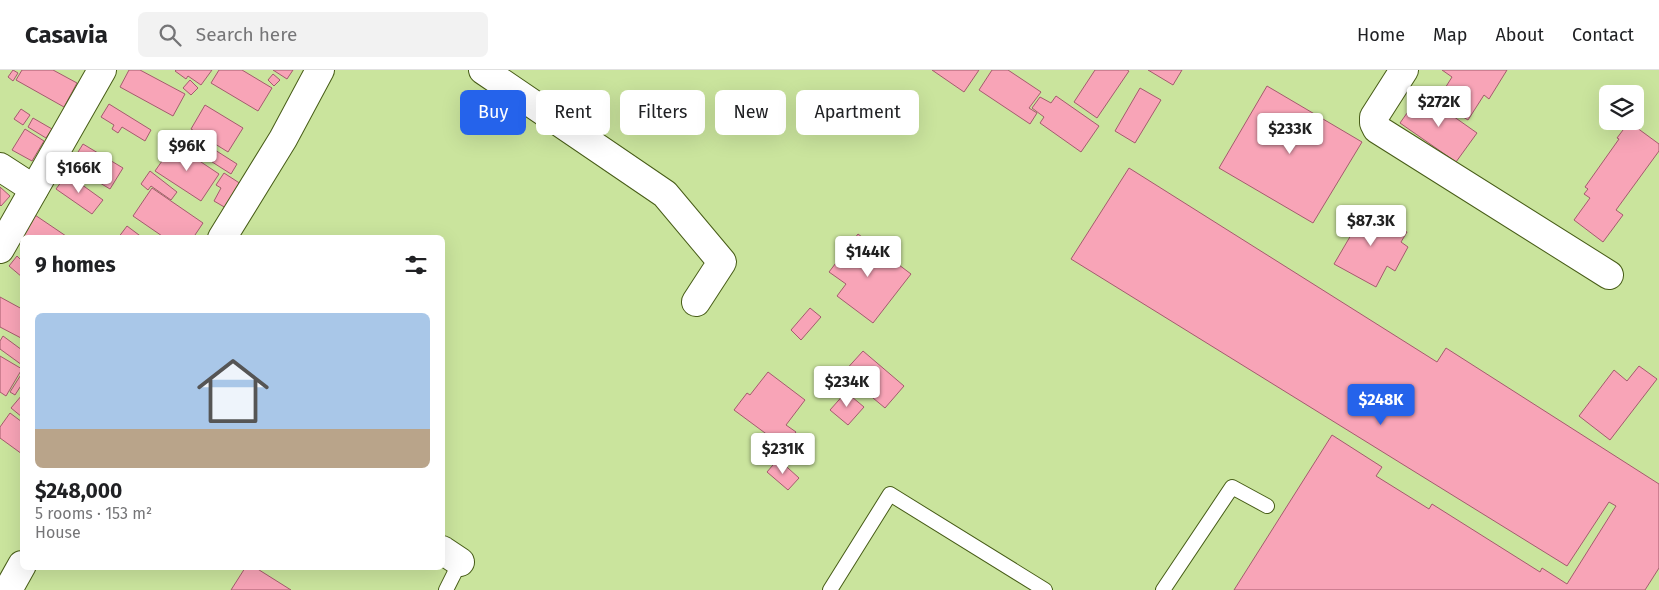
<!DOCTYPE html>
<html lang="en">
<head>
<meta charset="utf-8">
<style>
  body { margin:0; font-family:"Fira Sans",sans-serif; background:#f2f2f2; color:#202124; height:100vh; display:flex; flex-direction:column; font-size:19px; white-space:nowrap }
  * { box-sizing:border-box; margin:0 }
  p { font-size:16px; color:#757577 }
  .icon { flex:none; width:28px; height:28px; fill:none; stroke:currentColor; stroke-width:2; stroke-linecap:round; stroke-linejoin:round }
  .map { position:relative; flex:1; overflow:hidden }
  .details { position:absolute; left:20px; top:165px; width:425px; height:335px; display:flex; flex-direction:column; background:#fff; border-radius:8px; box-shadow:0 5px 20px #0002 }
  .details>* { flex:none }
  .banner { position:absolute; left:460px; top:20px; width:475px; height:45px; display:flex; gap:10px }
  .tools { position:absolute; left:1599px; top:15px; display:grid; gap:10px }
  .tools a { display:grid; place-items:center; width:45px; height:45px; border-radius:8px; background:#fff; box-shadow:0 5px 20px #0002; font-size:25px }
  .price { position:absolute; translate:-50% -42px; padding:0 11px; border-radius:5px; background:#fff; color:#222; font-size:16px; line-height:32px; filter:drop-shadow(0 1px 2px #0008) }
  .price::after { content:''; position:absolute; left:50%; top:30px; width:15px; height:11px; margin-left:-8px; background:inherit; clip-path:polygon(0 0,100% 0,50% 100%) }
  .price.on { background:#2563eb; color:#fff }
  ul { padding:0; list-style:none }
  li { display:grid; align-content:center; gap:10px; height:265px; padding:0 15px }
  li span { display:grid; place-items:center; height:155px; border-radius:8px; color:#555 }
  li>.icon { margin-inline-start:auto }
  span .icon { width:90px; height:90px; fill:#fffc; stroke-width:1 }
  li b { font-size:21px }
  h2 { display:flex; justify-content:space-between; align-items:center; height:60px; padding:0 15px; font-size:21px }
  .tag { padding:0 18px; border-radius:8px; background:#fff; box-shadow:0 5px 20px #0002; font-size:18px; line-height:45px }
  .tag.on { background:#2563eb; color:#fff }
  header { display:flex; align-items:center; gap:30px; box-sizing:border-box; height:70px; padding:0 25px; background:#fff; border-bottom:1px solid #e0e0e0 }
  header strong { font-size:24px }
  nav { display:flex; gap:28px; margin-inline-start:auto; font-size:18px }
  .search { width:350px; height:45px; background:#f2f2f2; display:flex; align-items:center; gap:12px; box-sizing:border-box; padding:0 18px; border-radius:8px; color:#757577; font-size:19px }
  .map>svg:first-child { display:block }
  .building { fill:#f8a4b7; stroke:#a45b6d }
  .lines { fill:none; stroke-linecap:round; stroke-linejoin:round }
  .lane-casing { stroke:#475c17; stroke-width:16 }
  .street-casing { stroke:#475c17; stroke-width:30 }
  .lane { stroke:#fff; stroke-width:14 }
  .street { stroke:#fff; stroke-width:28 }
</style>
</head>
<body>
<header>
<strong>Casavia</strong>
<div class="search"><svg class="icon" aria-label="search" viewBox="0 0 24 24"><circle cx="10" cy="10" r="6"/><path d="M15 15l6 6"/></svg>Search here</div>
<nav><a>Home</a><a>Map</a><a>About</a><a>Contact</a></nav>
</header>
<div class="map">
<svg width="1659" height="520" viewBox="0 0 1659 520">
  <rect width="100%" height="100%" fill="#cae49d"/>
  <g class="building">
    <path d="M13,0L18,3L13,11L8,7Z"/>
    <path d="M22,0H53L77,13L64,37L16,10Z"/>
    <path d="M129,0H140L185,24L173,46L120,17Z"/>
    <path d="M176,0H212L201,15L188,6L186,9L175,1Z"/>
    <path d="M219,0H242L272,18L258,41L211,13Z"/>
    <path d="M273,0H293L287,9Z"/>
    <path d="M932,0H979L964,22Z"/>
    <path d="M992,0H1008L1041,22L1029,38L1037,43L1030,54L979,20Z"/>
    <path d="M1095,0H1127L1129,1L1097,48L1074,32Z"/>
    <path d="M1148,0H1182L1173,15Z"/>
    <path d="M1442,0H1507L1489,29L1484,25L1468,50L1437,31L1452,7Z"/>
    <path d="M273,4L280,10L274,16L268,10Z"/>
    <path d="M190,10L198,18L191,25L183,18Z"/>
    <path d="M1267,16L1362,72L1313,153L1219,98Z"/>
    <path d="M1140,18L1161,30L1135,73L1115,61Z"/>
    <path d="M1056,26L1099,56L1081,82L1040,53L1044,47L1032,38L1040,27L1051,33Z"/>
    <path d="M1419,26L1432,35L1433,32L1477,63L1456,92L1400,53Z"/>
    <path d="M109,34L151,60L145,71L122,57L118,63L112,59L114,55L101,47Z"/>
    <path d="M205,35L243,58L228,82L191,59Z"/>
    <path d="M21,39L30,45L23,55L14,49Z"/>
    <path d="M33,48L52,59L46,68L28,57Z"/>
    <path d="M1629,52L1659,74V81L1616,140L1623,145L1603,172L1574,150L1590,128L1584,124L1588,119L1585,117L1619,69L1617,68Z"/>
    <path d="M25,59L44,71L32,91L12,80Z"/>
    <path d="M83,74L123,98L110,119L70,95Z"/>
    <path d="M174,74L219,104L201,131L155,101Z"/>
    <path d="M215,80L237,94L231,104L209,90Z"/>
    <path d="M1129,98L1437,292L1446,278L1659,414V498L1645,520H1234L1332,365L1382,397L1376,406L1429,439L1432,434L1540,502L1542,498L1567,514L1616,436L1609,432L1567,496L1071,189Z"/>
    <path d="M150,101L177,122L171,130L151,116L148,120L141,114Z"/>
    <path d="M224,103L241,114L226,138L214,131L221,118L216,115Z"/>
    <path d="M67,104L103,130L92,144L56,119Z"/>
    <path d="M0,117L10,126L1,136L0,135Z"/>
    <path d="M152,118L203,153L193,168H165L133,146Z"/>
    <path d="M1359,136L1407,162L1401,172L1408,177L1395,201L1387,196L1376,217L1334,194L1351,165L1344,162Z"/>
    <path d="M32,143L66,166L65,168H22V171L17,167Z"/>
    <path d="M127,156L143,168H118Z"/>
    <path d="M858,164L911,204L873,253L837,226L846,214L829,202Z"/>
    <path d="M17,186L22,191V207L9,196Z"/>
    <path d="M0,227L22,239V264L21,268L0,257Z"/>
    <path d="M810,238L821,247L801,270L791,260Z"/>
    <path d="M3,266L22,280V295L0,279V271Z"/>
    <path d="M863,281L904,316L885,338L843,303Z"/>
    <path d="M0,286L22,299L6,326L0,322Z"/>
    <path d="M1639,296L1657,309L1610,370L1579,346L1614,300L1627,311Z"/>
    <path d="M768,302L805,330L786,355L796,362L784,377L734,340L747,323L750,325Z"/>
    <path d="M22,303V314L15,325L10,322Z"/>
    <path d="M846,322L864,337L848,355L830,340Z"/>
    <path d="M22,325V347L11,338Z"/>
    <path d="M10,343L22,352V384L0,368V357Z"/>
    <path d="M778,389L799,408L788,420L767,402Z"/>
    <path d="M245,498H256L291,520H231Z"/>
  </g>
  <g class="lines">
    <defs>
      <g id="lane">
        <path d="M446,520L460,492"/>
        <path d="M830,520L890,424L1045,520"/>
        <path d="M1163,520L1232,417L1267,436"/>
      </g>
      <g id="street">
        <path d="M483,0L665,124L722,192L696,232"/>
        <path d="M1404,0L1374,47V53L1377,59L1609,205"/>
        <path d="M0,97L34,119"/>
        <path d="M222,168L283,69L320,0"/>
        <path d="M0,179L102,0"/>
        <path d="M442,480L460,492"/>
        <path d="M8,520L22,495"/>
      </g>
    </defs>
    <use href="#lane" class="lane-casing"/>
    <use href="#street" class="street-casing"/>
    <use href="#lane" class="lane"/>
    <use href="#street" class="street"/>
  </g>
</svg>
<div class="tools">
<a><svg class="icon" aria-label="layers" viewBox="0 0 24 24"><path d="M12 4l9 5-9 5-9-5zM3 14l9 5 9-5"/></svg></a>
</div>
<b class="price" style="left:1439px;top:58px">$272K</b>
<b class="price" style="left:1290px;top:85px">$233K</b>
<b class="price" style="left:187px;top:102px">$96K</b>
<b class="price" style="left:79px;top:124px">$166K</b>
<b class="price" style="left:1371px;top:177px">$87.3K</b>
<b class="price" style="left:868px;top:208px">$144K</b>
<b class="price" style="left:847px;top:338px">$234K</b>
<b class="price on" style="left:1381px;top:356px">$248K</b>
<b class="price" style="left:783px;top:405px">$231K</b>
<div class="banner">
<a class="tag on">Buy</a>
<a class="tag">Rent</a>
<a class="tag">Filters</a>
<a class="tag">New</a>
<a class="tag">Apartment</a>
</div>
<section class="details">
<h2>9 homes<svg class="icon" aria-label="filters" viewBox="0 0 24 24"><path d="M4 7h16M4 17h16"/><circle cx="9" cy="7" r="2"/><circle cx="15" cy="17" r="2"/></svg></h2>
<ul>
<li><span style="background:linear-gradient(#a9c7e8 75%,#b9a48a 0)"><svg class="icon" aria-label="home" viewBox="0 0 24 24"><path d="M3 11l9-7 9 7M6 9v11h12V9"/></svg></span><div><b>$248,000</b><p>5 rooms · 153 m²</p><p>House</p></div></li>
</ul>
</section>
</div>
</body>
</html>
